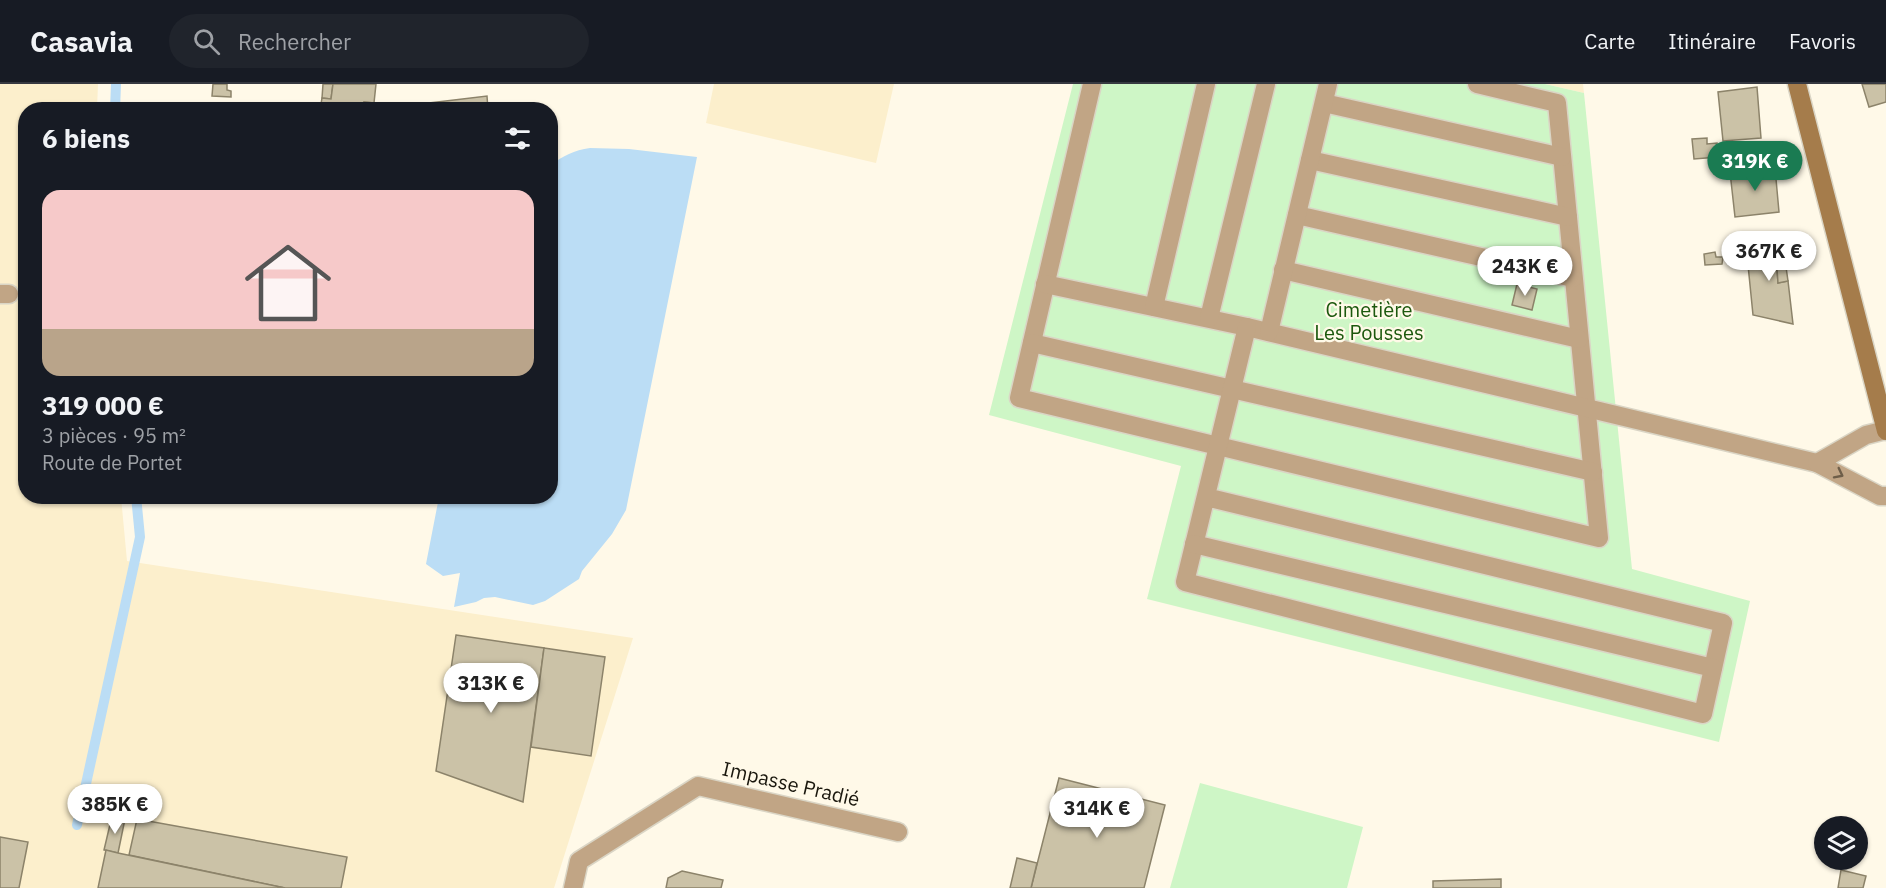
<!DOCTYPE html>
<html lang="fr">
<head>
<meta charset="utf-8">
<style>
  body { margin:0; font-family:"IBM Plex Sans",sans-serif; background:#20242c; color:#f1f3f6; height:100vh; display:flex; flex-direction:column; font-size:22px; white-space:nowrap }
  * { box-sizing:border-box; margin:0 }
  p { font-size:20px; color:#9ea1a6 }
  .icon { flex:none; width:33px; height:33px; fill:none; stroke:currentColor; stroke-width:2; stroke-linecap:round; stroke-linejoin:round }
  .map { position:relative; flex:1; overflow:hidden }
  .sheet { position:absolute; left:18px; top:18px; width:540px; height:402px; display:flex; flex-direction:column; background:#171b24; border-radius:24px; box-shadow:0 2px 4px #0004 }
  .sheet>* { flex:none }
  .buttons { position:absolute; left:1814px; top:732px; display:grid; gap:12px }
  .buttons a { display:grid; place-items:center; width:54px; height:54px; border-radius:50%; background:#171b24; box-shadow:0 2px 4px #0004; font-size:30px }
  .price { position:absolute; translate:-50% -51px; padding:0 14px; border-radius:21px; background:#fff; color:#222; font-size:20px; line-height:39px; filter:drop-shadow(0 2px 3px #0008) }
  .price::after { content:''; position:absolute; left:50%; top:36px; width:18px; height:14px; margin-left:-9px; background:inherit; clip-path:polygon(0 0,100% 0,50% 100%) }
  .price.on { background:#1a7b52; color:#fff }
  ul { padding:0; list-style:none }
  li { display:grid; align-content:center; gap:12px; height:318px; padding:0 24px }
  li+li { border-top:2px solid #363941 }
  li span { display:grid; place-items:center; height:186px; border-radius:18px; color:#555 }
  li>.icon { margin-inline-start:auto }
  span .icon { width:108px; height:108px; fill:#fffc; stroke-width:1 }
  li b { font-size:26px }
  h2 { display:flex; justify-content:space-between; align-items:center; height:72px; padding:0 24px; font-size:26px }
  header { display:flex; align-items:center; gap:36px; box-sizing:border-box; height:84px; padding:0 30px; background:#171b24; border-bottom:2px solid #363941 }
  header strong { font-size:28px }
  nav { display:flex; gap:33px; margin-inline-start:auto; font-size:21px }
  .search { width:420px; height:54px; background:#20242c; display:flex; align-items:center; gap:15px; box-sizing:border-box; padding:0 21px; border-radius:33px; color:#9ea1a6; font-size:22px }
  .map>svg:first-child { display:block }
  .built { fill:#fcefcc }
  .green { fill:#cef6c6 }
  .water { fill:#bbddf5 }
  .lines { fill:none; stroke-linecap:round; stroke-linejoin:round }
  .stream { stroke:#bbddf5; stroke-width:10 }
  .building { fill:#cbc2a7; stroke:#8c836a; stroke-width:1.5 }
  .lane-casing { stroke:#dad5c5; stroke-width:21 }
  .street-casing { stroke:#dad5c5; stroke-width:21 }
  .secondary-casing { stroke:#dad5c5; stroke-width:21 }
  .lane { stroke:#c1a585; stroke-width:18 }
  .street { stroke:#c1a585; stroke-width:18 }
  .secondary { stroke:#a57c4b; stroke-width:18 }
  .oneway { stroke:#6e5e49 }
  .labels { text-anchor:middle; stroke-width:4.5; stroke-linejoin:round; paint-order:stroke }
  .park-label { font-size:20px; fill:#1c580d; stroke:#fff9e8 }
  .street-label { font-size:20px; fill:#1a170d; stroke:#fff9e8 }
</style>
</head>
<body>
<header>
<strong>Casavia</strong>
<div class="search"><svg class="icon" aria-label="search" viewBox="0 0 24 24"><circle cx="10" cy="10" r="6"/><path d="M15 15l6 6"/></svg>Rechercher</div>
<nav><a>Carte</a><a>Itinéraire</a><a>Favoris</a></nav>
</header>
<div class="map">
<svg width="1886" height="804" viewBox="0 0 1886 804">
  <rect width="100%" height="100%" fill="#fff9e8"/>
  <g class="built">
    <path d="M0,0H98L97,25L26,26V412L121,413L127,477L633,554L554,804H0Z"/>
    <path d="M714,0H894L876,79L706,39Z"/>
    <path d="M1545,0H1583L1584,9Z"/>
  </g>
  <g class="green">
    <path d="M1073,0H1545L1584,9L1632,485L1750,517L1719,658L1147,515L1181,382L989,331Z"/>
    <path d="M1200,699L1363,743L1347,804H1170Z"/>
  </g>
  <path class="water" d="M590,64L629,65L697,73L626,426L612,450L582,487L579,495L545,517L533,521L495,513L484,514L476,518L454,523L460,489L443,492L426,480L439,413L550,412V154C555,129 550,105 551,81C563,72 574,66 590,64Z"/>
  <g class="lines">
    <g class="stream">
      <path d="M115,26L116,0"/>
      <path d="M77,741L140,453L136,412"/>
    </g>
  </g>
  <g class="building">
    <path d="M213,0H227V6L231,7V13L212,12Z"/>
    <path d="M323,0H333L331,15L322,14Z"/>
    <path d="M333,0H376L374,19L364,18V26H320L322,14L331,15Z"/>
    <path d="M1862,0H1886V18L1869,23Z"/>
    <path d="M1757,3L1761,54L1723,57L1718,8Z"/>
    <path d="M487,12L488,26H421V20Z"/>
    <path d="M364,18L374,19L373,26H364Z"/>
    <path d="M1707,54V60L1717,59L1718,73L1694,75L1692,55Z"/>
    <path d="M1775,84L1779,128L1735,133L1730,88Z"/>
    <path d="M1784,159L1786,183L1777,185L1778,199L1788,197L1793,240L1753,231L1746,161Z"/>
    <path d="M1715,168L1716,173H1723L1722,180L1705,181L1704,170Z"/>
    <path d="M1786,183L1788,197L1778,199L1777,185Z"/>
    <path d="M1517,200L1537,205L1532,226L1512,221Z"/>
    <path d="M456,551L544,564L523,718L436,687Z"/>
    <path d="M544,564L605,573L591,672L531,663Z"/>
    <path d="M1059,694L1165,721L1144,804H1031Z"/>
    <path d="M112,732L125,735L118,769L104,766Z"/>
    <path d="M137,735L347,773L341,804H285L129,771Z"/>
    <path d="M0,753L28,758L19,804H0Z"/>
    <path d="M106,766L118,769L285,804H98Z"/>
    <path d="M1017,774L1037,779L1031,804H1010Z"/>
    <path d="M1841,786L1866,792L1863,804H1838Z"/>
    <path d="M682,787L723,796L721,804H666L668,794Z"/>
    <path d="M1501,795V804H1433V797Z"/>
  </g>
  <g class="lines">
    <defs>
      <g id="lane">
        <path d="M1092,0L1019,314L1599,454L1557,19L1477,0"/>
        <path d="M1324,19L1562,73"/>
        <path d="M1310,76L1568,133"/>
        <path d="M1297,131L1573,194"/>
        <path d="M1283,186L1579,255"/>
        <path d="M1045,200L1247,243L1817,379"/>
        <path d="M0,210H9"/>
        <path d="M1154,223L1206,0"/>
        <path d="M1209,234L1266,0"/>
        <path d="M1269,248L1328,0"/>
        <path d="M1032,259L1593,388"/>
        <path d="M1886,346L1866,351L1817,379L1880,412H1886"/>
        <path d="M1206,413L1723,539L1703,630L1185,498L1247,243"/>
        <path d="M1194,460L1713,584"/>
      </g>
      <path id="street" d="M573,804L579,777L698,702L898,748"/>
      <path id="secondary" d="M1797,0L1886,347"/>
    </defs>
    <use href="#lane" class="lane-casing"/>
    <use href="#street" class="street-casing"/>
    <use href="#secondary" class="secondary-casing"/>
    <use href="#lane" class="lane"/>
    <use href="#street" class="street"/>
    <use href="#secondary" class="secondary"/>
  </g>
  <defs><path id="oneway-chevron" d="M-2-3.5L2.5 0L-2 3.5" fill="none" stroke-width="1.6" stroke-linecap="round" stroke-linejoin="round" transform="scale(1.5)"/></defs>
  <use class="oneway" href="#oneway-chevron" transform="translate(1839 390) rotate(27)"/>
  <g class="labels">
    <g class="park-label">
      <text x="1369" y="233">Cimetière<tspan x="1369" dy="23">Les Pousses</tspan></text>
    </g>
    <g class="street-label">
      <text transform="translate(791 700) rotate(13)" y="7">Impasse Pradié</text>
    </g>
  </g>
</svg>
<div class="buttons">
<a><svg class="icon" aria-label="layers" viewBox="0 0 24 24"><path d="M12 4l9 5-9 5-9-5zM3 14l9 5 9-5"/></svg></a>
</div>
<b class="price on" style="left:1755px;top:108px">319K €</b>
<b class="price" style="left:1769px;top:198px">367K €</b>
<b class="price" style="left:1525px;top:213px">243K €</b>
<b class="price" style="left:491px;top:630px">313K €</b>
<b class="price" style="left:115px;top:751px">385K €</b>
<b class="price" style="left:1097px;top:755px">314K €</b>
<section class="sheet">
<h2>6 biens<svg class="icon" aria-label="filters" viewBox="0 0 24 24"><path d="M4 7h16M4 17h16"/><circle cx="9" cy="7" r="2"/><circle cx="15" cy="17" r="2"/></svg></h2>
<ul>
<li><span style="background:linear-gradient(#f6c9c9 75%,#b9a48a 0)"><svg class="icon" aria-label="home" viewBox="0 0 24 24"><path d="M3 11l9-7 9 7M6 9v11h12V9"/></svg></span><div><b>319 000 €</b><p>3 pièces · 95 m²</p><p>Route de Portet</p></div></li>
</ul>
</section>
</div>
</body>
</html>
